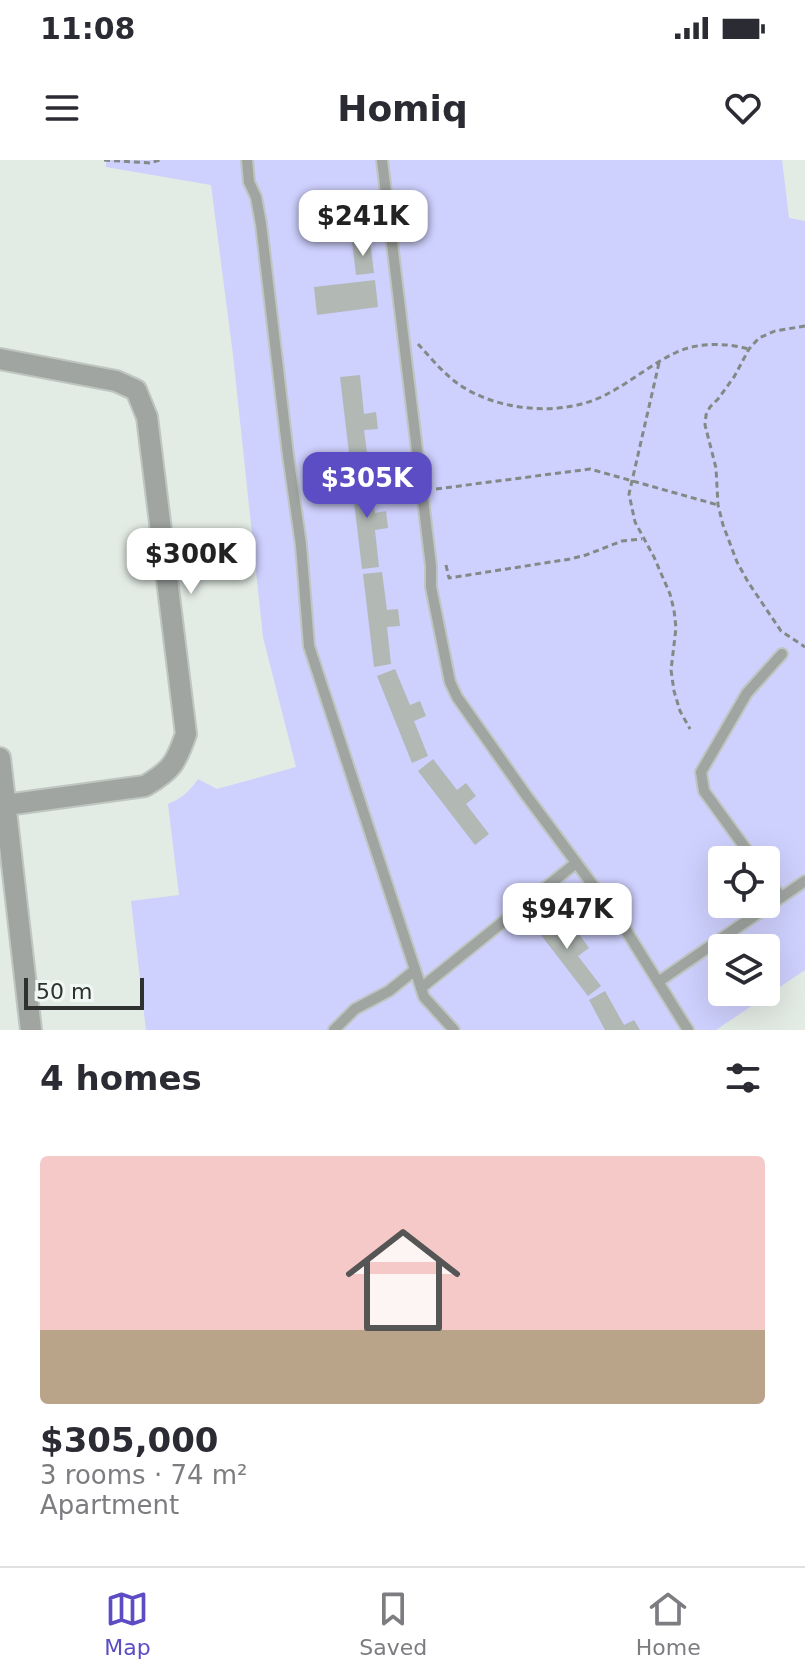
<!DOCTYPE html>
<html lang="en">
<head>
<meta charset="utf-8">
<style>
  body { margin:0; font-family:"DejaVu Sans",sans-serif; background:#f2f2f3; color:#2b2b33; height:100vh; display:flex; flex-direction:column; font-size:30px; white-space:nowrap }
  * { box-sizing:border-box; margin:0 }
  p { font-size:26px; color:#7c7c81 }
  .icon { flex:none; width:44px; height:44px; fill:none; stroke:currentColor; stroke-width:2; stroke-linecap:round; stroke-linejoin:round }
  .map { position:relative; height:870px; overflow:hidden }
  .panel { display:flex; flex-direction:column; background:#fff; flex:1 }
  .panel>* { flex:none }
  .controls { position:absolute; left:708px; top:686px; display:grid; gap:16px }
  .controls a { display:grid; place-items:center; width:72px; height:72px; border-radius:8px; background:#fff; box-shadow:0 8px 32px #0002; font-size:40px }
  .scale { position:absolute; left:24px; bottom:20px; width:120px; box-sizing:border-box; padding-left:8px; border:4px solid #2e312f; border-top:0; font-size:22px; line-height:28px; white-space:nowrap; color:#2e312f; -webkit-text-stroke:6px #f0f8f3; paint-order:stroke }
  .price { position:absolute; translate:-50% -68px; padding:0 18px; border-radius:16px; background:#fff; color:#222; font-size:26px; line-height:52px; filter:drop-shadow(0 2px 4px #0008) }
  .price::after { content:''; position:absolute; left:50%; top:48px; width:24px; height:18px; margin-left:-12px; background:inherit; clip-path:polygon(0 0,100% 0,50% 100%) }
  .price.selected { background:#5c4dc5; color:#fff }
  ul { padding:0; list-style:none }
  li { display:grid; align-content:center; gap:16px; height:424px; padding:0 40px }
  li+li { border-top:2px solid #e1e1e2 }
  li span { display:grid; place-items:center; height:248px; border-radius:8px; color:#555 }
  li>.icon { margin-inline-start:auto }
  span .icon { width:144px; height:144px; fill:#fffc; stroke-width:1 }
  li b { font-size:34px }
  h2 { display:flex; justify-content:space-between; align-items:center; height:96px; padding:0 40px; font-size:34px }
  .status { display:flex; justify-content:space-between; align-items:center; height:56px; padding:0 40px; background:#fff; direction:ltr }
  .status svg { height:22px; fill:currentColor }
  header { display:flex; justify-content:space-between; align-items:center; height:104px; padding:0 40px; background:#fff; font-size:36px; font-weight:800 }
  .menu { display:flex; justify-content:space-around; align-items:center; height:112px; border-top:2px solid #e1e1e2; background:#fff; font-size:22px; color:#7c7c81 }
  .menu a { display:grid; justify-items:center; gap:4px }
  .menu .selected { color:#5c4dc5 }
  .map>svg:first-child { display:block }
  .green { fill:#ced0fd; fill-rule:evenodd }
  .building { fill:#b2b9b4 }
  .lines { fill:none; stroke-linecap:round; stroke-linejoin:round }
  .service-casing { stroke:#bfc6c1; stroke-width:14 }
  .minor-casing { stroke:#bfc6c1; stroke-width:24 }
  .path { stroke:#838985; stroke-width:3; stroke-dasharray:6 4; stroke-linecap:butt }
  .service { stroke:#a1a5a2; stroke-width:10 }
  .minor { stroke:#a1a5a2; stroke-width:20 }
</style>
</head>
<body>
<div class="status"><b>11:08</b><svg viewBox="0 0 49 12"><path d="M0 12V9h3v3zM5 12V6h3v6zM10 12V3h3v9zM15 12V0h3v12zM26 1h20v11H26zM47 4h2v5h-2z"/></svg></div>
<header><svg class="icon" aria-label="menu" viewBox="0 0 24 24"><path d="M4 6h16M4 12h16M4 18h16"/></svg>Homiq<svg class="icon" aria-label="heart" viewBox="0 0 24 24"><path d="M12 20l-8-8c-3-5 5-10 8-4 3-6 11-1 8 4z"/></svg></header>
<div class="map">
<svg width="805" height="870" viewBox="0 0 805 870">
  <rect width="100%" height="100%" fill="#e3ebe5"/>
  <path class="green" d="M106,0H782L789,58L805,61V810L716,870H146L131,741L179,735L168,644C182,638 189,632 198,619L217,629L296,607L263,477L233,195L211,25L106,7ZM722,700H766V744H722ZM722,788H766V832H722Z"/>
  <g class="building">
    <path d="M370,80L374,113L356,115L352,82Z"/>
    <path d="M375,120L378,147L317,155L314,127Z"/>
    <path d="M360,215L364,254L376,252L378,269L364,270L369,308L351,310L340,217Z"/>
    <path d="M370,314L375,353L386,351L388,368L375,370L379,407L362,409L351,316Z"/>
    <path d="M382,412L387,450L398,449L400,466L387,467L391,504L374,507L363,414Z"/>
    <path d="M395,509L410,545L420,541L426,556L414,561L428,596L412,603L377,516Z"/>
    <path d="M433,599L457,630L466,623L476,636L466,644L489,674L475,685L418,611Z"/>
    <path d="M546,750L570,781L579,774L589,788L578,796L601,826L588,836L531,762Z"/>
    <path d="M605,831L624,865L634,860L640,870H605L589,840Z"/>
  </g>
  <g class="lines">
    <defs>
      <g id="service">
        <path d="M247,0L249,22L256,37L261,64L288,295L301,385L309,486L424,837L454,870"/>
        <path d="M382,0L431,406V427L450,522L457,537L526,635L624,767L688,870"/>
        <path d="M754,700L704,631L701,612L747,533L782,494"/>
        <path d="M766,717L781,737"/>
        <path d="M658,822L805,721"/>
        <path d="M421,828L576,703"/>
        <path d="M334,870L355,849L389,831L415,810"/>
      </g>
      <g id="minor">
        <path d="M0,199L116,221L136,230L147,257L186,574C176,603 172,610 145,626L6,645"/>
        <path d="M0,598L31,870"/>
      </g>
    </defs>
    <use href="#service" class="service-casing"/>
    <use href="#minor" class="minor-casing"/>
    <g class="path">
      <path d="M104,0L150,3L160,0"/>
      <path d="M805,166L775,171L759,178L749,189L734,217L718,239L710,247L706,255L705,265L716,308L718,345L723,365L737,402L748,422L781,471L805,487"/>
      <path d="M418,184C430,197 442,212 457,223C497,252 565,258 609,233C632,221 653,203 677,192C699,182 727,183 749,189"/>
      <path d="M659,203L629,334L635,362L654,397L670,434L674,450L676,468L671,510L674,531L680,551L690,569"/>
      <path d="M436,329L590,309L718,345"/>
      <path d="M446,405L449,418L570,399L586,395L622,381L642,379"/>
    </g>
    <use href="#service" class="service"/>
    <use href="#minor" class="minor"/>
  </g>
</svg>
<div class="controls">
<a><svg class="icon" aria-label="locate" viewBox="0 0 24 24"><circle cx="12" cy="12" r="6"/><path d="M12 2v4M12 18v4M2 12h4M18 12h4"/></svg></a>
<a><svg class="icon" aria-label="layers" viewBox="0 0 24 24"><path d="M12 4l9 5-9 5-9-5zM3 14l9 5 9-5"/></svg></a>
</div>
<div class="scale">50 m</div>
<b class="price" style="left:363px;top:98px">$241K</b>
<b class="price selected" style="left:367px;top:360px">$305K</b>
<b class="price" style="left:191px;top:436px">$300K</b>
<b class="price" style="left:567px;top:791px">$947K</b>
</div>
<section class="panel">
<h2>4 homes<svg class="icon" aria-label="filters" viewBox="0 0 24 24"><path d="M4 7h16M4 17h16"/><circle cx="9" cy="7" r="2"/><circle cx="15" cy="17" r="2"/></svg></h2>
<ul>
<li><span style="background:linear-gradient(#f6c9c9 70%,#b9a48a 0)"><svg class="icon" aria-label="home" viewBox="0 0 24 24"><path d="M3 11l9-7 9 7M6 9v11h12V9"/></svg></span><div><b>$305,000</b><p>3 rooms · 74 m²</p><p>Apartment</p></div></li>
</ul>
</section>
<nav class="menu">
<a class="selected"><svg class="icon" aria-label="map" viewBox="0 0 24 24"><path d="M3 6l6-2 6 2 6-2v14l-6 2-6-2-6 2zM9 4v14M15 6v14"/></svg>Map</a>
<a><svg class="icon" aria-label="saved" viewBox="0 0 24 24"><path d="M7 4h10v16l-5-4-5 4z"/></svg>Saved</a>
<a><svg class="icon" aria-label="home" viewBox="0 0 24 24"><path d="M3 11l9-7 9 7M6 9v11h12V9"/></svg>Home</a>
</nav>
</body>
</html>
